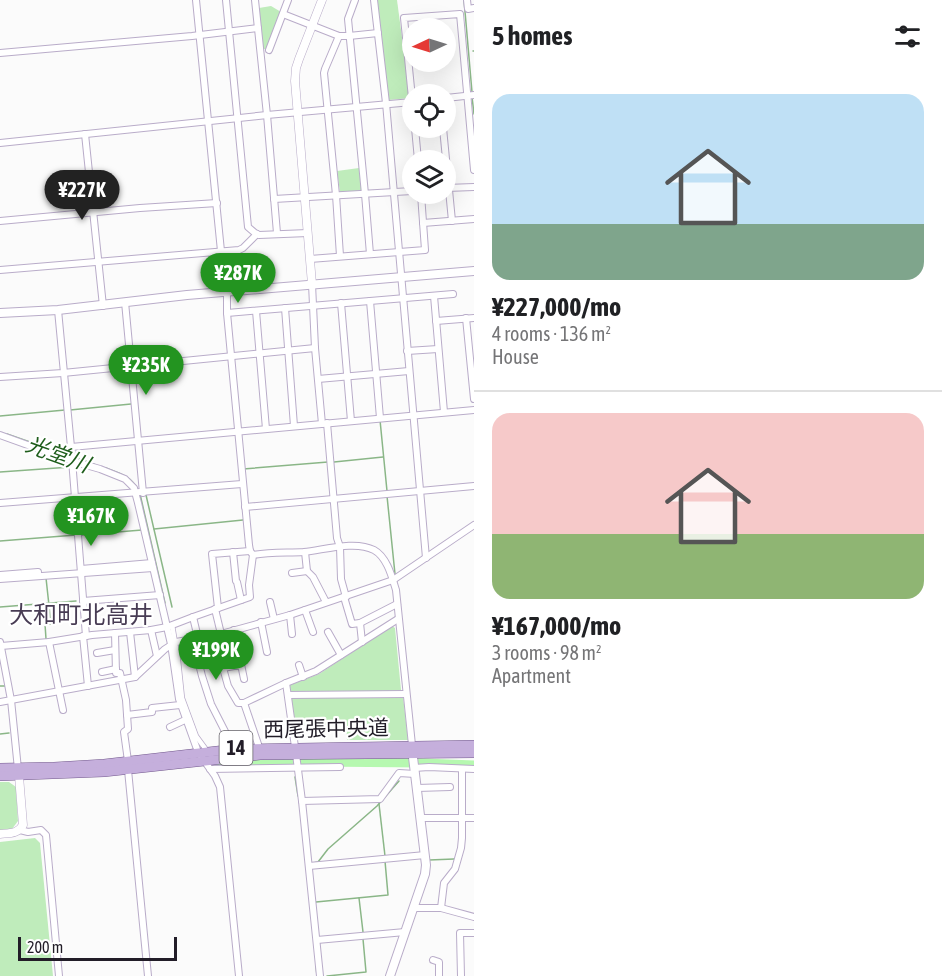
<!DOCTYPE html>
<html lang="en">
<head>
<meta charset="utf-8">
<style>
  body { margin:0; font-family:"Asap Condensed","Noto Sans JP",sans-serif; background:#f6f6f6; color:#202124; height:100vh; display:flex; flex-direction:column; font-size:22px; white-space:nowrap }
  * { box-sizing:border-box; margin:0 }
  p { font-size:20px; color:#757577 }
  .icon { flex:none; width:33px; height:33px; fill:none; stroke:currentColor; stroke-width:2; stroke-linecap:round; stroke-linejoin:round }
  .map { position:relative; flex:1; overflow:hidden }
  .drawer { display:flex; flex-direction:column; background:#fff; width:468px }
  .drawer>* { flex:none }
  .needle { width:39px; rotate:266deg }
  .buttons { position:absolute; left:402px; top:18px; display:grid; gap:12px }
  .buttons a { display:grid; place-items:center; width:54px; height:54px; border-radius:50%; background:#fff; box-shadow:0 6px 24px #0002; font-size:30px }
  .scale { position:absolute; left:18px; bottom:15px; width:159px; box-sizing:border-box; padding-left:6px; border:3px solid #221d28; border-top:0; font-size:16px; line-height:21px; white-space:nowrap; color:#221d28; -webkit-text-stroke:4px #fff; paint-order:stroke }
  .price { position:absolute; translate:-50% -51px; padding:0 14px; border-radius:21px; background:#239420; color:#fff; font-size:20px; line-height:39px; filter:drop-shadow(0 2px 3px #0008) }
  .price::after { content:''; position:absolute; left:50%; top:36px; width:18px; height:14px; margin-left:-9px; background:inherit; clip-path:polygon(0 0,100% 0,50% 100%) }
  .price.active { background:#222; color:#fff }
  ul { padding:0; list-style:none }
  li { display:grid; align-content:center; gap:12px; height:318px; padding:0 18px }
  li+li { border-top:2px solid #e0e0e0 }
  li span { display:grid; place-items:center; height:186px; border-radius:18px; color:#555 }
  li>.icon { margin-inline-start:auto }
  span .icon { width:108px; height:108px; fill:#fffc; stroke-width:1 }
  li b { font-size:26px }
  h2 { display:flex; justify-content:space-between; align-items:center; height:72px; padding:0 18px; font-size:26px }
  main { display:flex; flex:1; min-height:0 }
  .map>svg:first-child { display:block }
  .green { fill:#bfecbb }
  .lines { fill:none; stroke-linecap:round; stroke-linejoin:round }
  .stream { stroke:#8ab687; stroke-width:1.5 }
  .river { stroke:#b6f8b0; stroke-width:9 }
  .pedestrian-casing { stroke:#b9acc9; stroke-width:6 }
  .minor-casing { stroke:#b9acc9; stroke-width:8 }
  .tertiary-casing { stroke:#b9acc9; stroke-width:9 }
  .secondary-casing { stroke:#b9acc9; stroke-width:10 }
  .primary-casing { stroke:#73598d; stroke-width:10 }
  .pedestrian { stroke:#fff; stroke-width:4.5 }
  .minor { stroke:#fff; stroke-width:6 }
  .tertiary { stroke:#fff; stroke-width:8 }
  .secondary { stroke:#fff; stroke-width:8 }
  .primary { stroke:#c5afdc; stroke-width:9 }
  .labels { text-anchor:middle; stroke-width:4.5; stroke-linejoin:round; paint-order:stroke }
  .shield { fill:#fff; stroke:#646168; stroke-width:1.5 }
  .shield-label { font-size:20px; font-weight:bold; fill:#221d28 }
  .street-label { font-size:21px; fill:#221d28; stroke:#fff }
  .water-label { font-size:22px; font-style:italic; fill:#1f5e1c; stroke:#fff }
  .quarter-label { font-size:24px; fill:#483c54; stroke:#fff }
</style>
</head>
<body>
<main>
<div class="map">
<svg width="474" height="976" viewBox="0 0 474 976">
  <rect width="100%" height="100%" fill="#fbfbfb"/>
  <g class="green">
    <path d="M377,0H397L410,98L388,100Z"/>
    <path d="M271,6L281,12L267,49H262L259,8Z"/>
    <path d="M359,168L362,191L340,192L337,171Z"/>
    <path d="M392,626L395,628L401,690L400,692L291,693L289,691L290,685L319,674Z"/>
    <path d="M403,696L408,740H347L346,725L293,726L290,697Z"/>
    <path d="M0,782H9L16,787L18,821L12,829L0,830Z"/>
    <path d="M35,838L40,843L53,976H0V842Z"/>
  </g>
  <g class="lines">
    <g class="stream">
      <path d="M464,0L472,92"/>
      <path d="M473,51H474"/>
      <path d="M472,97L474,114"/>
      <path d="M70,410L131,404"/>
      <path d="M0,416L65,410"/>
      <path d="M380,420L387,491"/>
      <path d="M7,434L70,456"/>
      <path d="M75,457L96,465"/>
      <path d="M334,462L383,457"/>
      <path d="M106,468C119,473 131,476 138,490"/>
      <path d="M243,469L328,462"/>
      <path d="M0,472L71,467"/>
      <path d="M140,494L165,603"/>
      <path d="M146,495L172,607"/>
      <path d="M387,496L395,574"/>
      <path d="M154,529L243,520"/>
      <path d="M81,535L142,530"/>
      <path d="M0,541L76,535"/>
      <path d="M0,607L76,601"/>
      <path d="M46,639L45,624H51L46,578"/>
      <path d="M343,651L354,644"/>
      <path d="M0,686H5"/>
      <path d="M0,734L9,733"/>
      <path d="M295,777L298,796"/>
      <path d="M379,804L385,856"/>
      <path d="M429,860L454,859"/>
      <path d="M313,863L318,862L328,849L377,806L399,781"/>
      <path d="M359,898L363,932"/>
      <path d="M316,902L388,895L385,861"/>
      <path d="M316,965L317,976"/>
      <path d="M327,976L366,972L363,939"/>
    </g>
    <path class="river" d="M219,766L314,762L424,763L474,765"/>
    <defs>
      <path id="pedestrian" d="M172,625L178,660L182,698L196,736L207,751"/>
      <g id="minor">
        <path d="M226,0L248,227L255,233L259,235L308,233"/>
        <path d="M255,0L267,115L277,233"/>
        <path d="M355,0L348,19L365,194L370,254"/>
        <path d="M374,0L386,103L426,558"/>
        <path d="M467,0L468,9L474,8"/>
        <path d="M283,14L339,36H349L378,33"/>
        <path d="M339,36L325,69L324,73L336,195L340,256"/>
        <path d="M269,50L288,0"/>
        <path d="M0,53L192,36L258,28"/>
        <path d="M412,98L404,18L460,14L474,170"/>
        <path d="M446,98L474,95"/>
        <path d="M415,128L418,160"/>
        <path d="M443,128L452,221"/>
        <path d="M85,134L103,306"/>
        <path d="M0,143L267,115L412,102"/>
        <path d="M446,188L474,187"/>
        <path d="M274,199L412,191"/>
        <path d="M0,221L140,208L217,203"/>
        <path d="M423,223L474,219"/>
        <path d="M310,259L425,250L421,194"/>
        <path d="M0,270L239,250L243,248L257,234"/>
        <path d="M312,284L315,348L322,424"/>
        <path d="M434,296L444,412"/>
        <path d="M370,301L380,418"/>
        <path d="M125,302L143,493"/>
        <path d="M341,303L351,421"/>
        <path d="M285,308L294,426"/>
        <path d="M58,310L71,447L86,636"/>
        <path d="M256,311L266,429"/>
        <path d="M227,313L453,294"/>
        <path d="M466,318L474,399"/>
        <path d="M436,321L474,318"/>
        <path d="M407,351L438,349"/>
        <path d="M0,377L63,373L315,348"/>
        <path d="M318,379L409,371"/>
        <path d="M327,423L337,538L340,547L341,579L346,597"/>
        <path d="M0,435L72,461L100,469L125,479L134,488L138,503L171,644L179,699L198,752L215,776L220,787L239,976"/>
        <path d="M71,447L474,410"/>
        <path d="M0,503L242,484"/>
        <path d="M245,507L474,486"/>
        <path d="M233,552L236,581L237,582L241,600"/>
        <path d="M305,552L307,571L313,577L326,602"/>
        <path d="M253,555C270,552 287,553 304,552C324,550 355,540 374,550C387,557 392,577 396,590L412,745"/>
        <path d="M81,569L152,563"/>
        <path d="M292,573L307,571"/>
        <path d="M0,575L38,572"/>
        <path d="M0,579L153,568"/>
        <path d="M344,597L352,624L360,623L397,604"/>
        <path d="M83,601L160,595"/>
        <path d="M270,602L274,619"/>
        <path d="M218,608L212,554L250,551"/>
        <path d="M215,609L221,634"/>
        <path d="M305,610L313,632"/>
        <path d="M290,615L292,634"/>
        <path d="M193,617L198,638L199,664L202,676L211,704L234,749"/>
        <path d="M261,622L267,652"/>
        <path d="M360,623L362,642"/>
        <path d="M151,630L157,656"/>
        <path d="M234,630L244,679"/>
        <path d="M130,632L135,677"/>
        <path d="M328,632L341,655"/>
        <path d="M115,633L116,673H120L126,700L128,729L124,732L128,761"/>
        <path d="M83,636L88,686"/>
        <path d="M0,642L11,700L18,769"/>
        <path d="M49,642L63,710"/>
        <path d="M1,646L49,642L92,635L151,630L167,627L193,617L250,597L249,585L253,555L250,551L249,545L227,313V291L221,251L196,0"/>
        <path d="M97,653L115,650"/>
        <path d="M299,665L303,677"/>
        <path d="M241,666H234L223,668L228,686L238,703H244L286,683L316,671L398,619"/>
        <path d="M102,672L116,669"/>
        <path d="M286,683L295,747"/>
        <path d="M288,695L406,694"/>
        <path d="M0,702L135,677L165,649L176,642L221,634L290,615L393,580L474,525"/>
        <path d="M244,703L259,747"/>
        <path d="M127,715L152,712V708L180,705"/>
        <path d="M170,727L185,720"/>
        <path d="M296,754L302,801L320,976"/>
        <path d="M414,768L429,767L474,769"/>
        <path d="M210,769L340,767"/>
        <path d="M128,770L148,976"/>
        <path d="M417,788L450,787"/>
        <path d="M302,801L380,799L399,773L415,774"/>
        <path d="M420,818H474"/>
        <path d="M20,830L28,832L41,830L46,835L59,976"/>
        <path d="M309,866L425,855"/>
        <path d="M414,908H441L444,883L455,869L461,848L462,838V769"/>
        <path d="M441,908L474,917"/>
        <path d="M317,940L405,932"/>
        <path d="M433,960L439,962V976"/>
        <path d="M461,976L460,933H474"/>
      </g>
      <g id="tertiary">
        <path d="M312,284L295,81L296,68L299,59L322,0"/>
        <path d="M0,834C9,833 18,834 23,825L19,776"/>
      </g>
      <g id="secondary">
        <path d="M0,313L58,310L187,295L474,271"/>
        <path d="M390,976L425,874L426,865L412,749"/>
      </g>
      <g id="primary">
        <path d="M0,768L54,767L104,764L234,749L474,745"/>
        <path d="M0,776L104,772L260,755L474,753"/>
      </g>
    </defs>
    <use href="#pedestrian" class="pedestrian-casing"/>
    <use href="#minor" class="minor-casing"/>
    <use href="#tertiary" class="tertiary-casing"/>
    <use href="#secondary" class="secondary-casing"/>
    <use href="#primary" class="primary-casing"/>
    <use href="#pedestrian" class="pedestrian"/>
    <use href="#minor" class="minor"/>
    <use href="#tertiary" class="tertiary"/>
    <use href="#secondary" class="secondary"/>
    <use href="#primary" class="primary"/>
  </g>
  <g class="labels">
    <rect class="shield" x="219.5" y="731" width="33" height="34" rx="4.5"/>
    <g class="shield-label">
      <text x="236" y="755">14</text>
    </g>
    <g class="street-label">
      <text transform="translate(326 729) rotate(-1)" y="7">西尾張中央道</text>
    </g>
    <g class="water-label">
      <text transform="translate(58 454) rotate(20)" y="8">光堂川</text>
    </g>
    <g class="quarter-label">
      <text x="81" y="623">大和町北高井</text>
    </g>
  </g>
</svg>
<div class="buttons">
<a><svg class="needle" viewBox="-14 -14 28 28"><path d="M0-13l5 13h-10z" fill="#e53935"/><path d="M0 13l5-13h-10z" fill="#757577"/></svg></a>
<a><svg class="icon" aria-label="locate" viewBox="0 0 24 24"><circle cx="12" cy="12" r="6"/><path d="M12 2v4M12 18v4M2 12h4M18 12h4"/></svg></a>
<a><svg class="icon" aria-label="layers" viewBox="0 0 24 24"><path d="M12 4l9 5-9 5-9-5zM3 14l9 5 9-5"/></svg></a>
</div>
<div class="scale">200 m</div>
<b class="price active" style="left:82px;top:221px">¥227K</b>
<b class="price" style="left:238px;top:304px">¥287K</b>
<b class="price" style="left:146px;top:396px">¥235K</b>
<b class="price" style="left:91px;top:547px">¥167K</b>
<b class="price" style="left:216px;top:681px">¥199K</b>
</div>
<section class="drawer">
<h2>5 homes<svg class="icon" aria-label="filters" viewBox="0 0 24 24"><path d="M4 7h16M4 17h16"/><circle cx="9" cy="7" r="2"/><circle cx="15" cy="17" r="2"/></svg></h2>
<ul>
<li><span style="background:linear-gradient(#bfe0f5 70%,#7fa58c 0)"><svg class="icon" aria-label="home" viewBox="0 0 24 24"><path d="M3 11l9-7 9 7M6 9v11h12V9"/></svg></span><div><b>¥227,000/mo</b><p>4 rooms · 136 m²</p><p>House</p></div></li>
<li><span style="background:linear-gradient(#f6c9c9 65%,#8fb573 0)"><svg class="icon" aria-label="home" viewBox="0 0 24 24"><path d="M3 11l9-7 9 7M6 9v11h12V9"/></svg></span><div><b>¥167,000/mo</b><p>3 rooms · 98 m²</p><p>Apartment</p></div></li>
</ul>
</section>
</main>
</body>
</html>
